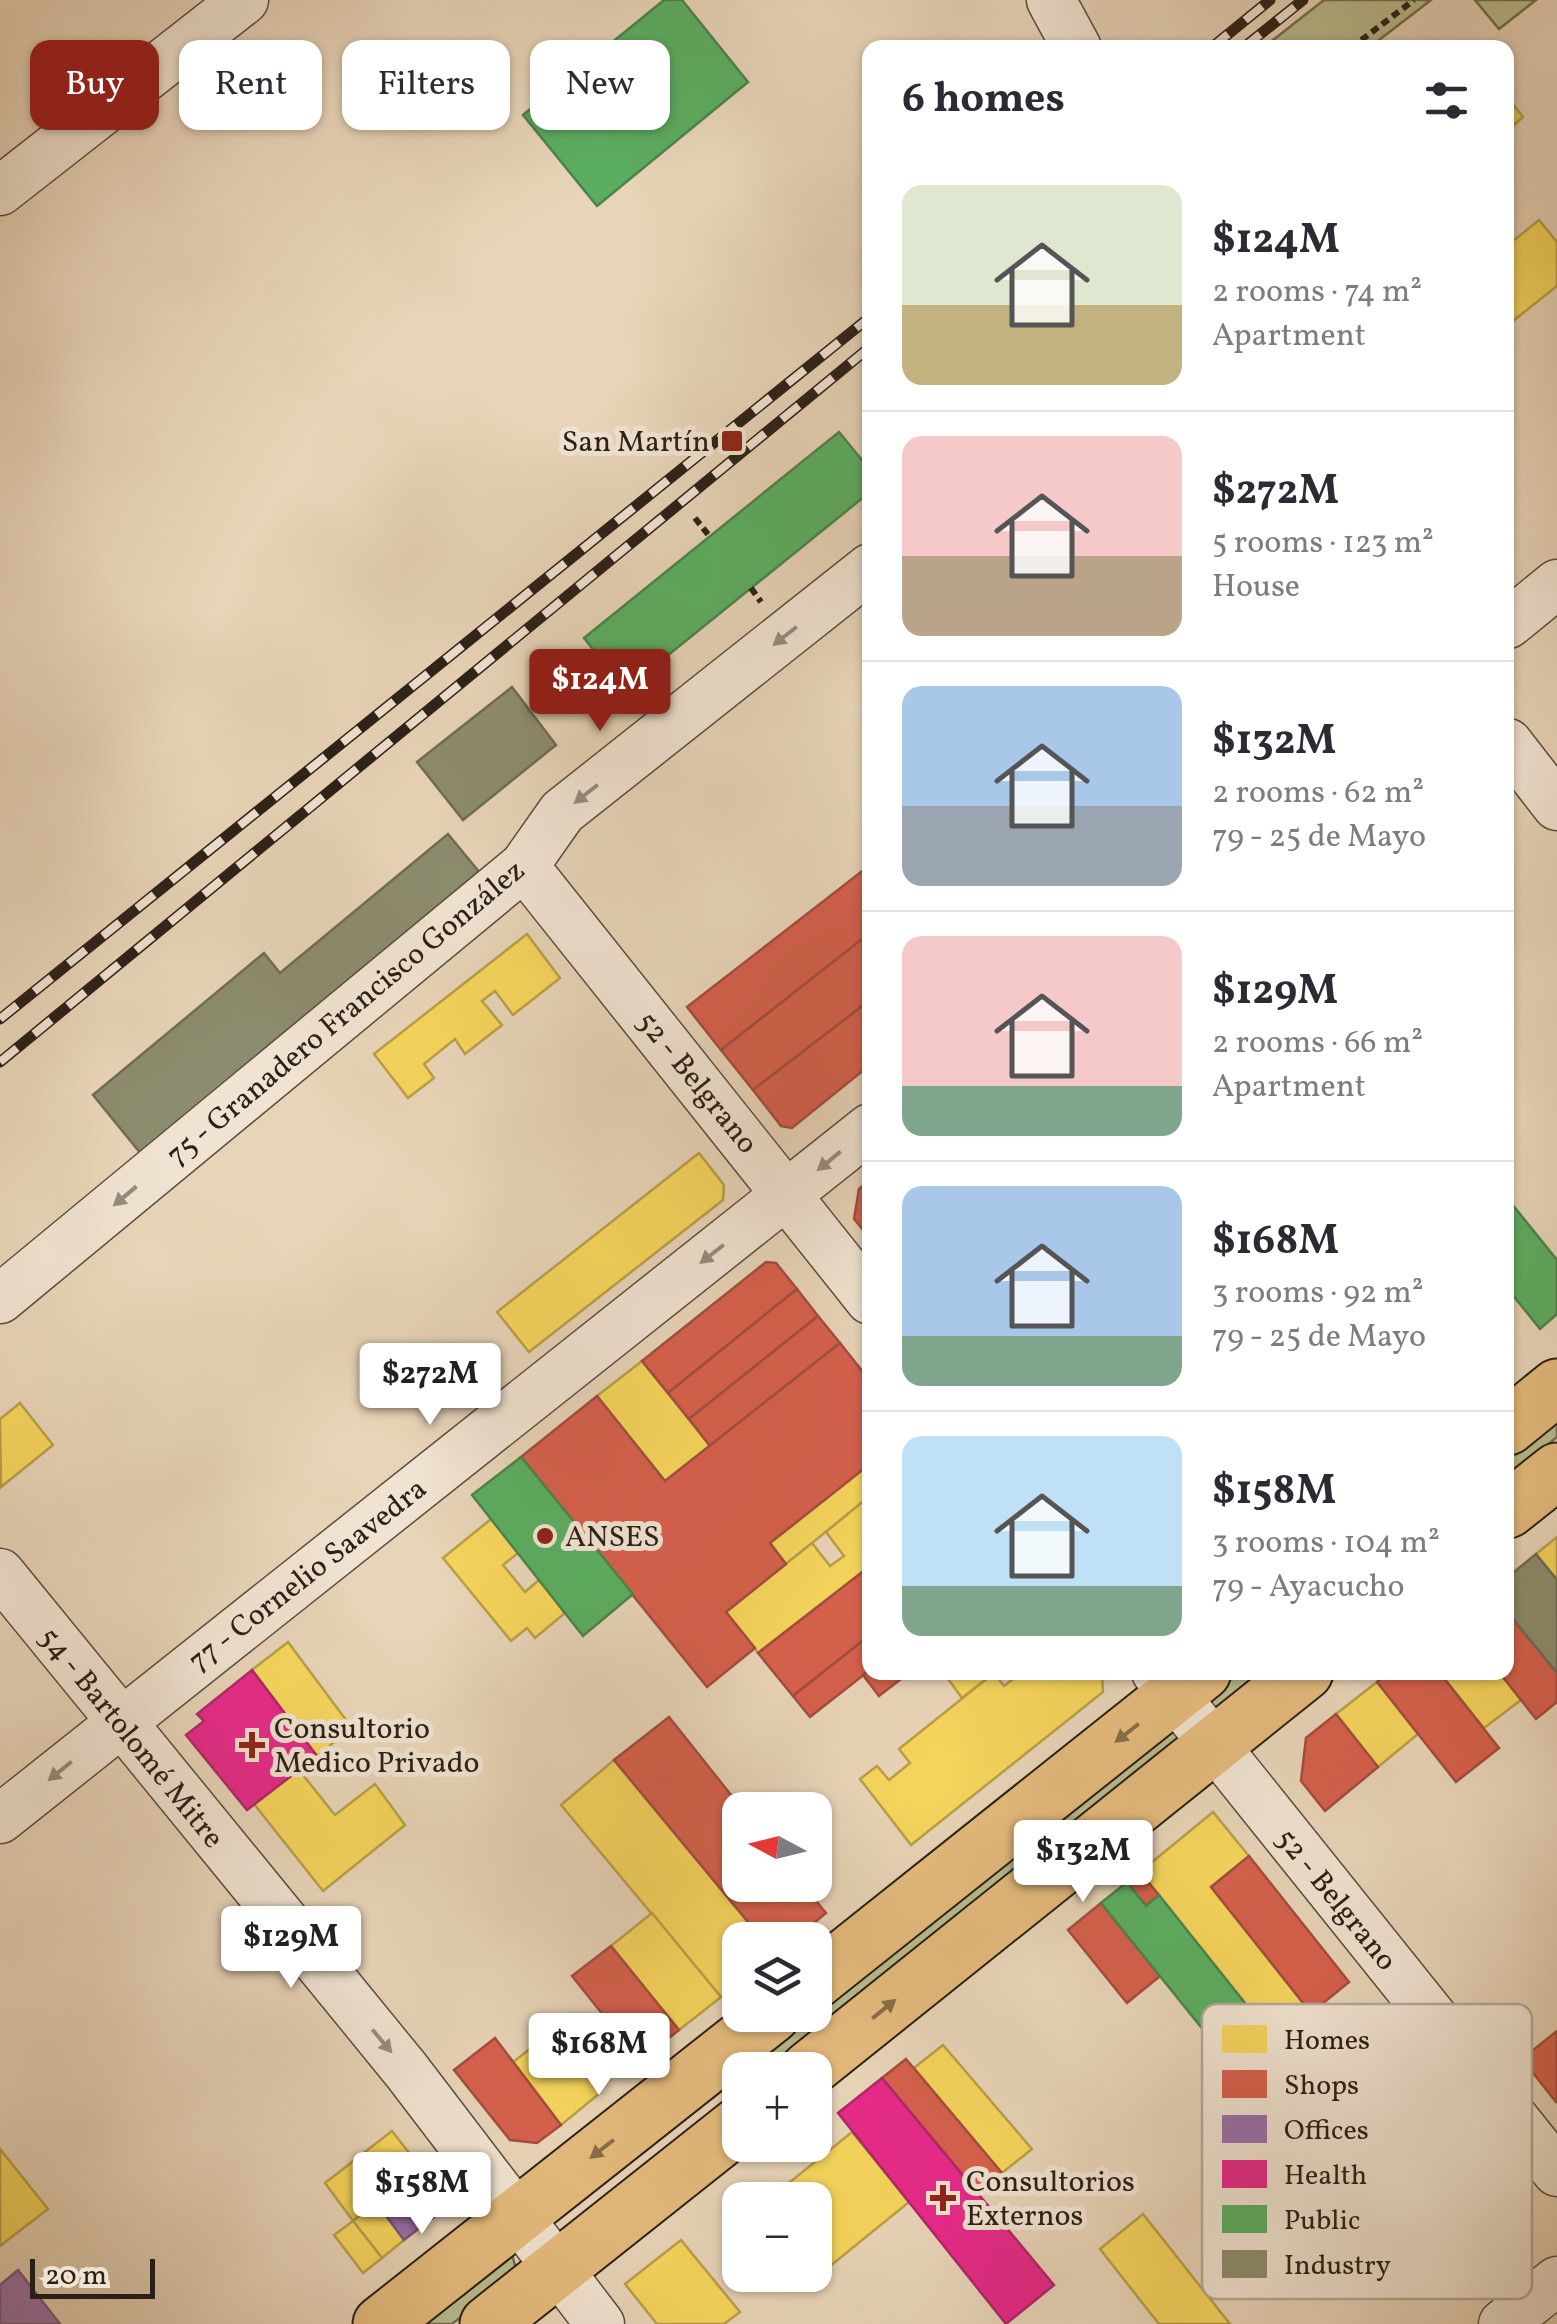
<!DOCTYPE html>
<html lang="en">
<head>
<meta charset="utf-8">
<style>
  body { margin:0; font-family:Vollkorn,serif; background:#f7f7f7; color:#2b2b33; height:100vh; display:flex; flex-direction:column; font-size:38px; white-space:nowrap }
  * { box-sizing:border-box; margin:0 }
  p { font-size:32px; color:#7c7c81 }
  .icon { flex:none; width:55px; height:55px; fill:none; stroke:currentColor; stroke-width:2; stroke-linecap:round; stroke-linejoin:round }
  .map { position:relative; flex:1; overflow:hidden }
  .panel { position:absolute; left:862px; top:40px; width:652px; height:1640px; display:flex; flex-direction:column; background:#fff; border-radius:20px; box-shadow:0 2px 8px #0004 }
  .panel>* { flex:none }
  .guide { position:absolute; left:30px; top:40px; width:682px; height:90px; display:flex; gap:20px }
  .needle { width:65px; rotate:277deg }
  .controls { position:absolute; left:722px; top:1792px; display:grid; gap:20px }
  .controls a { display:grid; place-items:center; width:110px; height:110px; border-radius:20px; background:#fff; box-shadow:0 2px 8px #0004; font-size:50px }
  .scale { position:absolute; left:30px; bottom:25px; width:125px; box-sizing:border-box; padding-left:10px; border:5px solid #2b2017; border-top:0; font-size:28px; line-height:35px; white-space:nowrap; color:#2b2017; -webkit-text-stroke:8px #f0e3d1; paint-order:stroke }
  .price { position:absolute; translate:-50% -85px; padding:0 22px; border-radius:10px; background:#fff; color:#222; font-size:32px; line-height:65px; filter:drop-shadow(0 2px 5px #0008) }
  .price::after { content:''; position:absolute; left:50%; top:60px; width:30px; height:22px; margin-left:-15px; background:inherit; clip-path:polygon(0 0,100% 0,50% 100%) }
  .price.active { background:#8f2418; color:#fff }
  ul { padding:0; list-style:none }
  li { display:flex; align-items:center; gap:30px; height:250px; padding:0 40px }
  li+li { border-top:2px solid #e1e1e2 }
  li span { display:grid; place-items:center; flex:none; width:280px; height:200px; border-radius:20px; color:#555 }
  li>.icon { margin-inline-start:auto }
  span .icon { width:120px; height:120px; fill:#fffc; stroke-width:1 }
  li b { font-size:42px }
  h2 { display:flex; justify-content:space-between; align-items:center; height:120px; padding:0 40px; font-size:42px }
  .tag { padding:0 35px; border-radius:20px; background:#fff; box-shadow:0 2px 8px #0004; font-size:35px; line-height:90px }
  .tag.active { background:#8f2418; color:#fff }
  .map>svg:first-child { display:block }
  .green { fill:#b8bc8e; stroke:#726e52; stroke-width:2.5 }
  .homes { fill:#f6d55c; stroke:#b99f47; stroke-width:2.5 }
  .shops { fill:#d6604d; stroke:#a34d3d; stroke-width:2.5 }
  .offices { fill:#9970ab; stroke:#78587f; stroke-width:2.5 }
  .health { fill:#e7298a; stroke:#af2668; stroke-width:2.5 }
  .public { fill:#5aae61; stroke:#4c834b; stroke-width:2.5 }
  .industry { fill:#8c8c6e; stroke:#6f6c54; stroke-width:2.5 }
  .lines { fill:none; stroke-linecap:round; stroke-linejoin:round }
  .minor-casing { stroke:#5a4d3f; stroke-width:51 }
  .major-casing { stroke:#2b2017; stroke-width:59 }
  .path { stroke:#2b2017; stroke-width:6; stroke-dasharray:8 5; stroke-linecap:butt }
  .minor { stroke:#f0e3d1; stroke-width:48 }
  .major { stroke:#e4ba7c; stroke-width:55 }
  .rail-casing { stroke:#2b2017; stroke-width:11 }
  .rail { stroke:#f0e3d1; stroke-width:8; stroke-dasharray:22; stroke-linecap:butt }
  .oneway { fill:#978b7d }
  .oneway2 { fill:#886d4a }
  .poi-dot { fill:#8f2418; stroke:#f0e3d1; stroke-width:4 }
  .labels { text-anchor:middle; stroke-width:10; stroke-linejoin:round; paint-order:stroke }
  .poi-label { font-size:30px; fill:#2b2017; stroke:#f0e3d1; text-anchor:start }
  .street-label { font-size:30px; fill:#2b2017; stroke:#f0e3d1 }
  .key { fill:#f0e3d1; stroke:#b5a899; stroke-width:2.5 }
  .key-label { font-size:28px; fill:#2b2017 }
</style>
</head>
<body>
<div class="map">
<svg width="1557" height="2324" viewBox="0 0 1557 2324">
  <rect width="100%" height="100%" fill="#e8d4b8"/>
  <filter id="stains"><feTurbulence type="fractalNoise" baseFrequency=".002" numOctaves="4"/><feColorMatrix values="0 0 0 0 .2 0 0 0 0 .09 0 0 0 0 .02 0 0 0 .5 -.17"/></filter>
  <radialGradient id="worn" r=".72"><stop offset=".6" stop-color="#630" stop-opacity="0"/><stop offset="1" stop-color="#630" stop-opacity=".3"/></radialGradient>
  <g class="green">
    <path d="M1324,0H1431L1370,47H1264Z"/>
    <path d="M1475,0H1536L1499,29Z"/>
    <path d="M1557,1415V1437L1508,1477V1454Z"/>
    <path d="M1236,1673H1265L772,2070H746L752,2060L809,2015H815V2010Z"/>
    <path d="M503,2257L513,2258L517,2273L452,2324H418Z"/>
  </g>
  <g class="homes">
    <path d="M1508,98L1523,117L1508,130Z"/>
    <path d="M1539,220L1557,242V286L1508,325V245Z"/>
    <path d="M527,934L560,978L513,1015L495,991L482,1001L502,1025L465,1054L455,1039L424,1064L434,1078L408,1098L374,1054Z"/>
    <path d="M699,1153L724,1185L723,1200L529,1352L497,1312Z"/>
    <path d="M642,1361L710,1446L665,1481L597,1396Z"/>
    <path d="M20,1403L53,1445L1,1487L0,1419Z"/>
    <path d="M870,1464V1496L786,1564L770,1543Z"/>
    <path d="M866,1499L870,1504V1566L758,1653L726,1612L812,1543L830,1566L844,1556L826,1532Z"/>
    <path d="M491,1519L518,1553L503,1565L525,1592L539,1580L565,1613L535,1638L527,1628L511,1641L443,1558Z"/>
    <path d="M1557,1537V1580L1536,1554Z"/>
    <path d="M288,1642L352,1728L317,1756L252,1670Z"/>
    <path d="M943,1672H995L962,1698Z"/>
    <path d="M1022,1672H1102L1103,1692L911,1845L860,1779L877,1766L889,1780L910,1763L899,1749L994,1673L1004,1686Z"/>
    <path d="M1439,1672H1499L1521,1700L1484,1728Z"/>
    <path d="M1377,1682L1418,1734L1378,1767L1336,1714Z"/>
    <path d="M614,1760L763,1940H740V1990L732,1996L729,1991L721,1997L561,1805Z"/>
    <path d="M299,1770L335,1815L375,1784L405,1825L323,1891L254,1804Z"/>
    <path d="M1213,1812L1249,1856L1211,1887L1311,2013L1276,2042L1140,1872Z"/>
    <path d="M652,1913L721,1997L679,2030L611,1946Z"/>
    <path d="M552,2032L600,2093L561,2125L513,2062Z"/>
    <path d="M943,2045L1032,2149L1002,2173L914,2068Z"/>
    <path d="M392,2131L421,2168L353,2221L325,2183Z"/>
    <path d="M852,2132L909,2202L824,2271L815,2259V2200L769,2199Z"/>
    <path d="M0,2149L48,2209L0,2246Z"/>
    <path d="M376,2202L404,2240L382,2258L353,2221Z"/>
    <path d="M1143,2214L1230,2324H1159L1100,2249Z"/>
    <path d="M353,2221L382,2258L363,2273L334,2235Z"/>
    <path d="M681,2240L740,2312L724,2324H657L625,2284Z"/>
  </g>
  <g class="shops">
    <path d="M870,865V933L721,1050L687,1007Z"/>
    <path d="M870,933V1000L753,1090L721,1050Z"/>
    <path d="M870,1000V1065L792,1128L781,1126L753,1090Z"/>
    <path d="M870,1180V1238L854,1219L859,1189Z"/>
    <path d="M766,1262L776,1263L797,1289L668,1393L642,1361Z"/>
    <path d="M797,1289L818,1316L689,1419L668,1393Z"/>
    <path d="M818,1316L840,1343L710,1446L689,1419Z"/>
    <path d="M840,1343L870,1381V1464L770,1543L786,1564L726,1612L755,1648L707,1687L521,1457L597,1396L665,1481Z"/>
    <path d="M870,1566V1635L793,1696L758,1653Z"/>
    <path d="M1508,1613L1557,1673V1702L1536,1719L1499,1672H1508Z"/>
    <path d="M870,1635V1670L810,1717L793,1696Z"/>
    <path d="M870,1670V1672H910L879,1696L863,1675Z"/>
    <path d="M1389,1672H1439L1499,1748L1456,1782L1377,1682Z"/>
    <path d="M1336,1714L1378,1767L1325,1811L1301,1781L1306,1738Z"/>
    <path d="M669,1717L743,1810H740V1885H803L826,1913L793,1940H763L614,1760Z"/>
    <path d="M1249,1856L1349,1982L1311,2013L1211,1887Z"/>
    <path d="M1140,1872L1159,1895L1146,1906L1127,1882Z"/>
    <path d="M1101,1903L1160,1976L1127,2003L1068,1930Z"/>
    <path d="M611,1946L679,2030L640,2061L572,1976Z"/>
    <path d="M1557,2031V2102H1556L1522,2059Z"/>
    <path d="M495,2038L561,2125L537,2143L510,2140L454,2070Z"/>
    <path d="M906,2059L1002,2173L978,2193L882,2078Z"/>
  </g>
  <g class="offices">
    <path d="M421,2168L444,2198V2209L404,2240L376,2202Z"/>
    <path d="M18,2270L60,2324H0V2285Z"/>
  </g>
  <g class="health">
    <path d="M252,1670L317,1756L247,1810L186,1735L204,1721L197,1714Z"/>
    <path d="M882,2078L1054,2285L1006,2324L838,2113Z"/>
  </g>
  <g class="public">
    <path d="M664,0H682L748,82L597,206L523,115Z"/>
    <path d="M839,432L870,470V492L625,690L584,638Z"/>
    <path d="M1508,1199L1557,1260V1314L1540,1329L1508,1289Z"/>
    <path d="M521,1457L633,1594L583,1636L472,1495Z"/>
    <path d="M1127,1882L1146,1906L1159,1895L1276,2042L1238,2073L1101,1903Z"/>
  </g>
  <g class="industry">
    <path d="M512,687L556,745L463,820L417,762Z"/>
    <path d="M448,834L485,879L146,1160L93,1095L264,953L280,973Z"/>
    <path d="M1536,1554L1557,1580V1673L1508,1613V1577Z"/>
  </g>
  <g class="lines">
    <defs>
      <g id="minor">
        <path d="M1051,0L1077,48"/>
        <path d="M0,191L244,0"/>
        <path d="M1508,624L1557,584"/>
        <path d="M1508,743L1557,806"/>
        <path d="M524,866L870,1300"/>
        <path d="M0,1299L524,866L562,812L870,568"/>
        <path d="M0,1573L406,2070L600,2324"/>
        <path d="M1156,1672L1557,2172"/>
        <path d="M0,1819L870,1128"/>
        <path d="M1503,2324L1557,2281"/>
      </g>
      <g id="major">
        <path d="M1508,1427L1557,1387"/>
        <path d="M1508,1510L1557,1471"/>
        <path d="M815,1981L1203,1672"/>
        <path d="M808,2070L1305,1672"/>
        <path d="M381,2324L772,2015"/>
        <path d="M488,2324L740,2124"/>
      </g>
    </defs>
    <use href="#minor" class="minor-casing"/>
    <use href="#major" class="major-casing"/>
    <g class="path">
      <path d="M1351,48L1414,0"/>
      <path d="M695,518L710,537"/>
      <path d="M751,588L761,602"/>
    </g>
    <use href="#minor" class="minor"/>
    <use href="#major" class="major"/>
    <defs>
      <g id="rail">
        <path d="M1211,48L1270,0"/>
        <path d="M1243,48L1303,0"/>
        <path d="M0,1019L870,317"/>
        <path d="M0,1062L870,347"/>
      </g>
    </defs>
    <use href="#rail" class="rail-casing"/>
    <use href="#rail" class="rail"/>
  </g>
  <defs><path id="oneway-solid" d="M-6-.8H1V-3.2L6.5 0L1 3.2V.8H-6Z" transform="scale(2.5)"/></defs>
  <g class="oneway">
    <use href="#oneway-solid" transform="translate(785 636) rotate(142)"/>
    <use href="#oneway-solid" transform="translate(586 794) rotate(142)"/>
    <use href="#oneway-solid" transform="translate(829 1161) rotate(141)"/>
    <use href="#oneway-solid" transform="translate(125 1196) rotate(140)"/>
    <use href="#oneway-solid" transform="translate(712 1254) rotate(142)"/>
    <use href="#oneway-solid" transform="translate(60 1771) rotate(141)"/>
    <use href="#oneway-solid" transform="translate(382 2041) rotate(50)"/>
  </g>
  <g class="oneway2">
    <use href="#oneway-solid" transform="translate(1127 1733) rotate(142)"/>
    <use href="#oneway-solid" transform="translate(884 2009) rotate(-39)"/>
    <use href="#oneway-solid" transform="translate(602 2149) rotate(142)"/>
  </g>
  <g class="poi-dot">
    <rect x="720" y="429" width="24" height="24" rx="5"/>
    <circle cx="545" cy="1536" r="10"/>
    <path d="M247 1730h10v10h10v10h-10v10h-10v-10h-10v-10h10z"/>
    <path d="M938 2183h10v10h10v10h-10v10h-10v-10h-10v-10h10z"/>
  </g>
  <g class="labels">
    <g class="poi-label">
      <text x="710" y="451" text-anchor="end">San Martín</text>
      <text x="565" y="1546">ANSES</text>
      <text x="274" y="1738">Consultorio<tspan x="274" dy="34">Medico Privado</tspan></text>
      <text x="966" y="2191">Consultorios<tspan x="966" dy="34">Externos</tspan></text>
    </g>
    <g class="street-label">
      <text transform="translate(345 1012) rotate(-40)" y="10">75 - Granadero Francisco González</text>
      <text transform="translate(698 1082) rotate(51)" y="10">52 - Belgrano</text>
      <text transform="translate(307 1574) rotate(-38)" y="10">77 - Cornelio Saavedra</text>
      <text transform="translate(132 1737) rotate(51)" y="10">54 - Bartolomé Mitre</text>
      <text transform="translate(1337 1899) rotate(51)" y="10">52 - Belgrano</text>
    </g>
  </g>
  <rect x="1202" y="2004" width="330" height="295" rx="15" class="key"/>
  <rect x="1222" y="2025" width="45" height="28" fill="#f6d55c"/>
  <rect x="1222" y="2070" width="45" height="28" fill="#d6604d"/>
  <rect x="1222" y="2115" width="45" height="28" fill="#9970ab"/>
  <rect x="1222" y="2160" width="45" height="28" fill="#e7298a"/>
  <rect x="1222" y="2205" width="45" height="28" fill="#5aae61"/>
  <rect x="1222" y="2250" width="45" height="28" fill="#8c8c6e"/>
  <g class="key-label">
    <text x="1284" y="2049">Homes</text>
    <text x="1284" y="2094">Shops</text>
    <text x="1284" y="2139">Offices</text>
    <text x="1284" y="2184">Health</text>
    <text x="1284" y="2229">Public</text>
    <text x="1284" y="2274">Industry</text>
  </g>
  <rect width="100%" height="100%" filter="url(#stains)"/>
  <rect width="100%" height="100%" fill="url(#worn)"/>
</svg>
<div class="controls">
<a><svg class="needle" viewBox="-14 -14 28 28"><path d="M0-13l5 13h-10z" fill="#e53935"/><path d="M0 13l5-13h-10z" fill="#7c7c81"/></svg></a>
<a><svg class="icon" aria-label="layers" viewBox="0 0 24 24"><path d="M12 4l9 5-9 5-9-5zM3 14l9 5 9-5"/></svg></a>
<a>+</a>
<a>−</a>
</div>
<div class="scale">20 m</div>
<b class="price active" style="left:600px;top:734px">$124M</b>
<b class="price" style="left:430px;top:1428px">$272M</b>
<b class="price" style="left:1083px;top:1905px">$132M</b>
<b class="price" style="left:291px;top:1991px">$129M</b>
<b class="price" style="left:599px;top:2098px">$168M</b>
<b class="price" style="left:422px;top:2237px">$158M</b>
<div class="guide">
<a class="tag active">Buy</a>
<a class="tag">Rent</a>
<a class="tag">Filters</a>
<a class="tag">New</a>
</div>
<section class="panel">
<h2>6 homes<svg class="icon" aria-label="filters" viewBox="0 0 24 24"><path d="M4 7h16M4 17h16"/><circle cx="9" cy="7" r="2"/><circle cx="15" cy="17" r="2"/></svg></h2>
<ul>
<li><span style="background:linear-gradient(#dfe7d0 60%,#c2b280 0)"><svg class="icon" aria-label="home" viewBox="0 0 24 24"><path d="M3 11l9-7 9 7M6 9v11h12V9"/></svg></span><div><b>$124M</b><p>2 rooms · 74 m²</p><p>Apartment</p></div></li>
<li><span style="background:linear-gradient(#f6c9c9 60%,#b9a48a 0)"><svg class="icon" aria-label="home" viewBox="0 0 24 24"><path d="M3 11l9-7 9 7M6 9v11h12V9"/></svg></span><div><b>$272M</b><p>5 rooms · 123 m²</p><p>House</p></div></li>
<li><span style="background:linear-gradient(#a9c7e8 60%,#9aa5b1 0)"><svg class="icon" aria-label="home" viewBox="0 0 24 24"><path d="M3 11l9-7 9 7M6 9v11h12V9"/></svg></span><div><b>$132M</b><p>2 rooms · 62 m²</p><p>79 - 25 de Mayo</p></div></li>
<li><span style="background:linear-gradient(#f6c9c9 75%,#7fa58c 0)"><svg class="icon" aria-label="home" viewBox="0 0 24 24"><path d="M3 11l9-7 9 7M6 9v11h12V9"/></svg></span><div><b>$129M</b><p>2 rooms · 66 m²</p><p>Apartment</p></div></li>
<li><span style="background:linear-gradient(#a9c7e8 75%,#7fa58c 0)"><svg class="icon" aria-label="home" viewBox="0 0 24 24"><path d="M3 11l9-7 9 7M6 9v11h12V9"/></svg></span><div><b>$168M</b><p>3 rooms · 92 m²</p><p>79 - 25 de Mayo</p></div></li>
<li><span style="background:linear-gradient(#bfe0f5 75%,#7fa58c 0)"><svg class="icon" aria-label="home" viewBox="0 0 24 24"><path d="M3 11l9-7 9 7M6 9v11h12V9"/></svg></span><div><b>$158M</b><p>3 rooms · 104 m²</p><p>79 - Ayacucho</p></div></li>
</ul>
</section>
</div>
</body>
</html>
